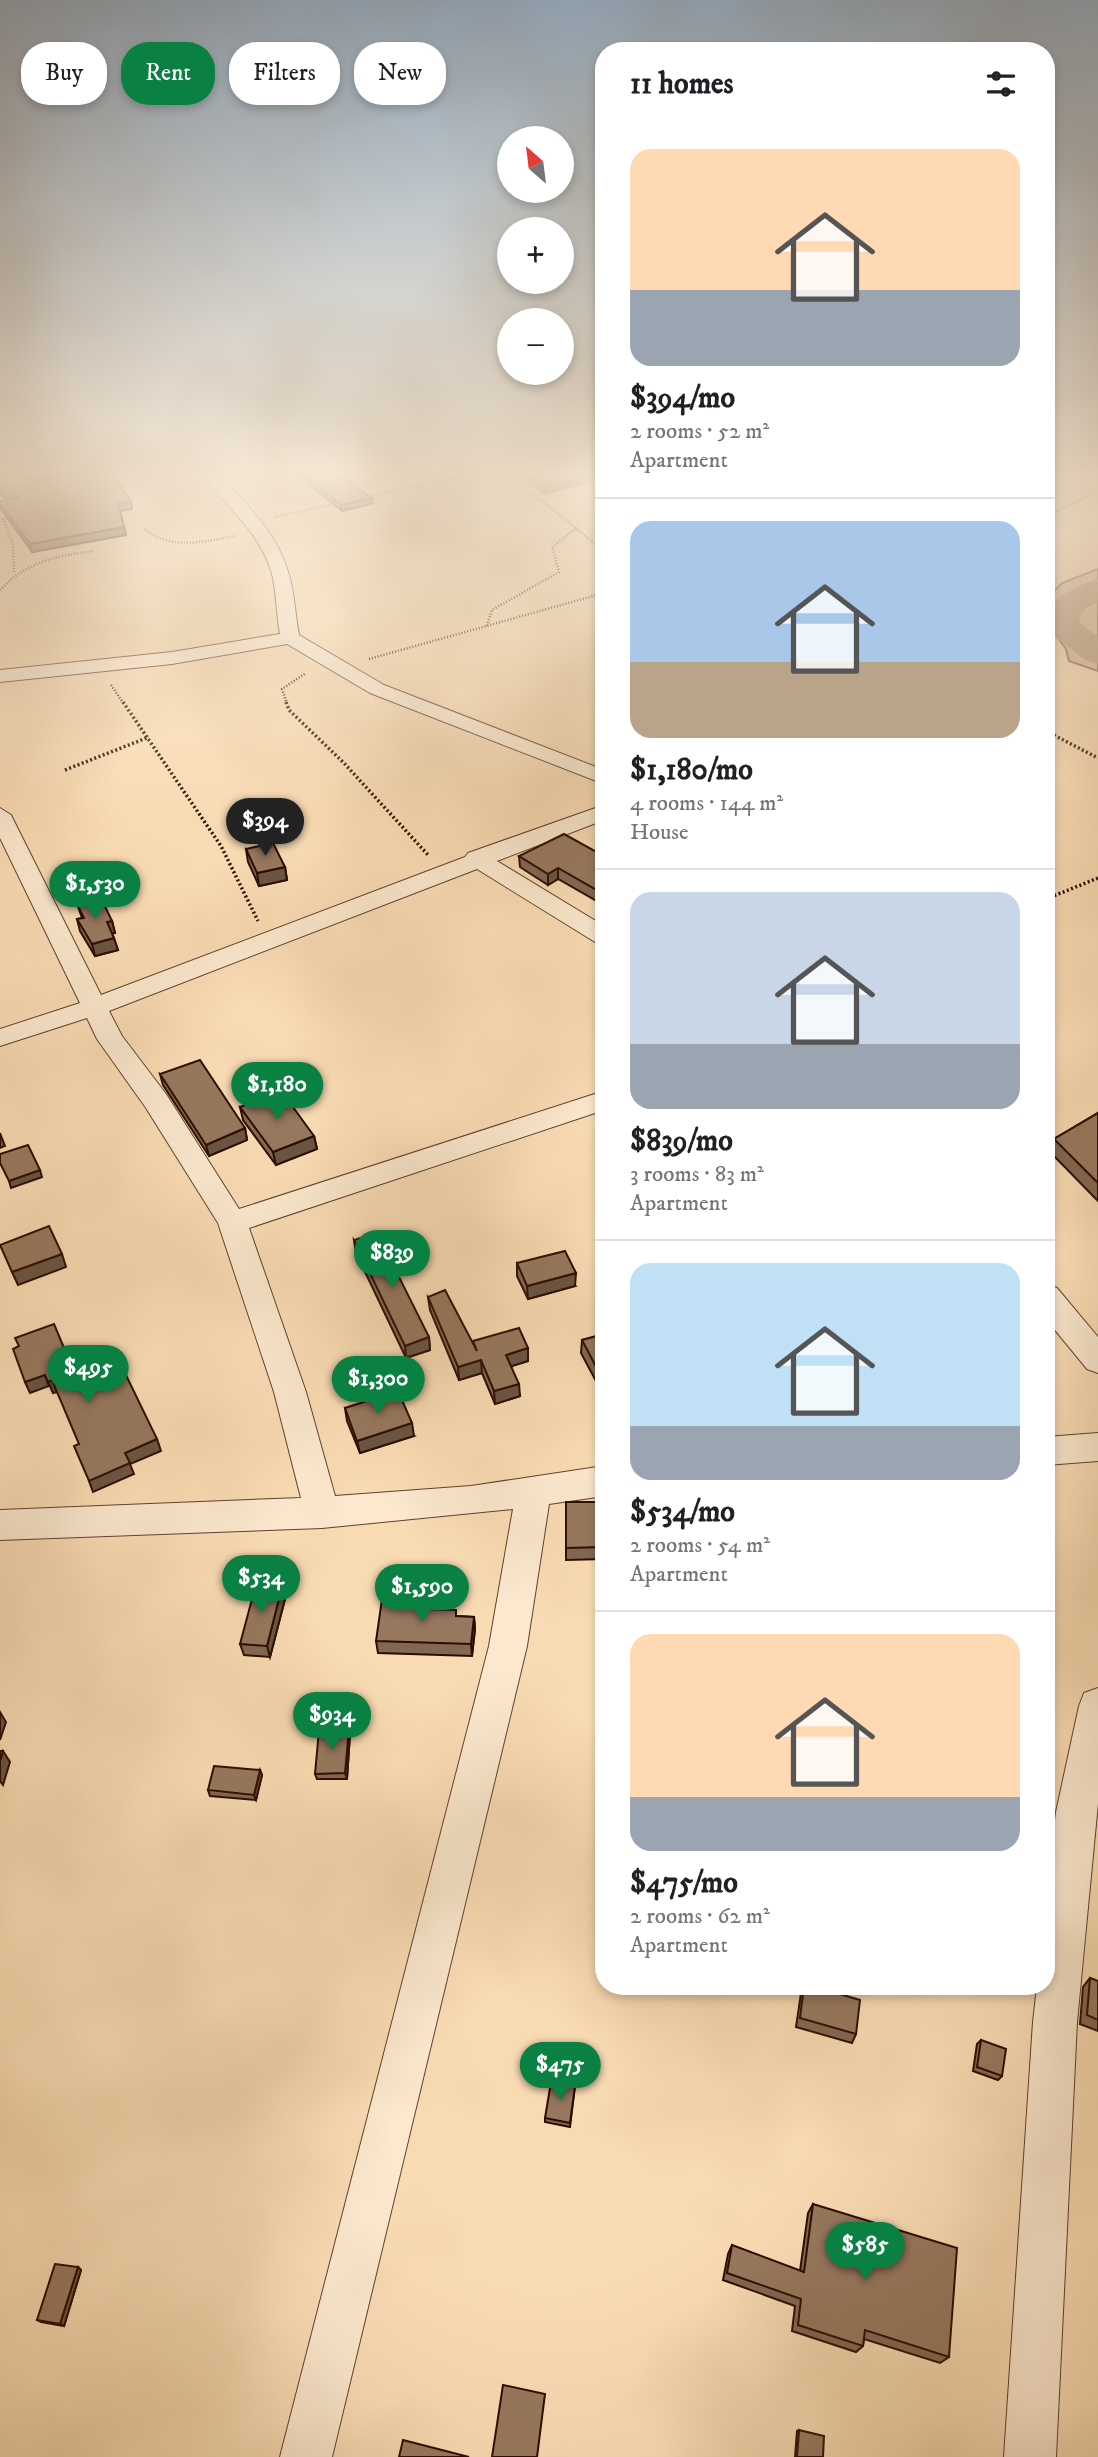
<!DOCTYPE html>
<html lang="en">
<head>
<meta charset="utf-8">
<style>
  body { margin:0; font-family:"IM FELL DW Pica",serif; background:#f2f2f2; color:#202124; height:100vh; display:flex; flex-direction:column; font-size:26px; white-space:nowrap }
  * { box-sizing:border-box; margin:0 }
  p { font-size:23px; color:#757577 }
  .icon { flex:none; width:38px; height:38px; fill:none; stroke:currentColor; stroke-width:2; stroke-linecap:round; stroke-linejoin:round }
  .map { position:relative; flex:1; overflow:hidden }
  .sheet { position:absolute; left:595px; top:42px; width:460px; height:1953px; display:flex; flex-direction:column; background:#fff; border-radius:28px; box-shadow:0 4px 10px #0003 }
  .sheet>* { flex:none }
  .banner { position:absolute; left:21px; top:42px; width:469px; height:63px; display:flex; gap:14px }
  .needle { width:46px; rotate:332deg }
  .buttons { position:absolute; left:497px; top:126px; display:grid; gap:14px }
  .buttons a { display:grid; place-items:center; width:77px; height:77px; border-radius:50%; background:#fff; box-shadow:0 4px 10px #0003; font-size:35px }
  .price { position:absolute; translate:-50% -60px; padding:0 16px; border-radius:24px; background:#0b8043; color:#fff; font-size:23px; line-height:46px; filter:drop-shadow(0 2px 4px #0008) }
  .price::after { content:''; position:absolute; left:50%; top:42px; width:21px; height:16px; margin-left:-10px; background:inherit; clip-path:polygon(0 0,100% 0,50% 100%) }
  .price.selected { background:#222; color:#fff }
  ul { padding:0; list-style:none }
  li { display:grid; align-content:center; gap:14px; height:371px; padding:0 35px }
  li+li { border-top:2px solid #e0e0e0 }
  li span { display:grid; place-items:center; height:217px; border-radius:21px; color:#555 }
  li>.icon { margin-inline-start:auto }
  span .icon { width:126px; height:126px; fill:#fffc; stroke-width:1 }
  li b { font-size:30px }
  h2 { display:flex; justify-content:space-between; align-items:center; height:84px; padding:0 35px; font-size:30px }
  .pill { padding:0 24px; border-radius:28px; background:#fff; box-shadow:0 4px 10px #0003; font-size:24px; line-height:63px }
  .pill.selected { background:#0b8043; color:#fff }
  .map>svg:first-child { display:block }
  .green { fill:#d6b895; stroke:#81624c; stroke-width:2 }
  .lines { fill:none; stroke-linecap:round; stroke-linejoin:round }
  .river { fill:#b39577; fill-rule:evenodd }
  .minor-casing { stroke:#5f402e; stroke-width:2 }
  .path-far1 { stroke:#2c0d02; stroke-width:2.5; stroke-dasharray:1 2; stroke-linecap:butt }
  .path { stroke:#2c0d02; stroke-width:3.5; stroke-dasharray:2 2.5; stroke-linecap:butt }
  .minor { fill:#fbe8ce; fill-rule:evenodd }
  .wall { fill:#826751; stroke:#2c0d02; stroke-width:2 }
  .shaded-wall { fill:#6a5442; stroke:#2c0d02; stroke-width:2 }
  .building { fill:#97785e; stroke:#2c0d02; stroke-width:2 }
</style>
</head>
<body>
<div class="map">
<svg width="1098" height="2457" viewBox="0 0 1098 2457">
  <rect width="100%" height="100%" fill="#f9dbb3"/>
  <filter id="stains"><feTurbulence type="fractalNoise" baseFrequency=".00286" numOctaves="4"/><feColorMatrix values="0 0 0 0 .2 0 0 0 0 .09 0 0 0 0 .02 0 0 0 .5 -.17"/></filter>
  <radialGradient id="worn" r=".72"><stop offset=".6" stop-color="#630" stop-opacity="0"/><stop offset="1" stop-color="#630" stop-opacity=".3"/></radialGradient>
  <path class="green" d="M1098,569V671L1069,661L1066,649L1047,623L1046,599L1062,583Z"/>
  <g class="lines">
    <path class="river" d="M1098,579V602L1085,609L1079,618L1080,623L1098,637V664C1084,661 1077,654 1066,645C1059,640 1049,634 1047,626C1039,601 1080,584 1098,579Z"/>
    <defs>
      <g id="minor">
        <path d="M200,472H216C245,502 278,533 289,575C295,595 295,615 299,635L384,685L604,770V784L370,693L287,644L172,664L0,682V670L172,652L280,634C276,614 277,594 272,574C260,531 225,506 200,472Z"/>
        <path d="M604,805V820L497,861L604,926V944L595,942L477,869L109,1011L122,1036L166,1094L239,1209L604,1091V1110L249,1228L306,1392L335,1496L471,1486L604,1466V1496L549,1504L527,1646L332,2457H280L489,1646L513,1509L322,1528L0,1540V1510L301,1498L274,1392L218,1223L146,1108L97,1039L87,1018L0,1046V1029L80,1003L0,838V808L11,815L101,995L465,857L468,853Z"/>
        <path d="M1046,1284L1057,1288L1098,1337V1373L1087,1369L1046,1319Z"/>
        <path d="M1098,1433V1461L1046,1465V1437Z"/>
        <path d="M1098,1688V1803L1077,2022L1056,2457H1004L1033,2022L1037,1986H1046V1896L1056,1812L1079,1706L1084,1693Z"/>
      </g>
    </defs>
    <use href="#minor" class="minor-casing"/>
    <g class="path-far1">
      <path d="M497,472L541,500L604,551"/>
      <path d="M118,487L167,472"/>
      <path d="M367,497L482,472"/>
      <path d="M1046,516L1089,496L1092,489L1050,472"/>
      <path d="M12,517L3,519L13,544L14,573"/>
      <path d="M275,517L338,503"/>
      <path d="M145,529C170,551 206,541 236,536"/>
      <path d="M0,590C26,562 56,556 93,551"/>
      <path d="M487,626L492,610L559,572L552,547L578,527"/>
      <path d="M369,659L604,593"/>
      <path d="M111,685L124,704"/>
      <path d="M287,704L282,689L306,673"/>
    </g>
    <g class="path">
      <path d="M123,702L221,846L258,921"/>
      <path d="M286,702L289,710L343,762L429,856"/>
      <path d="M1046,731L1098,758"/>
      <path d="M65,770L149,737"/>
      <path d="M1046,899L1098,878"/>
    </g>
    <use href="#minor" class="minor"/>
  </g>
  <g class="wall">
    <path d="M0,472L22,475L132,509L120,511L126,535L32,552L1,509L0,503L9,500L0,494Z"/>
    <path d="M294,472H334L372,498L373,503L342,511Z"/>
    <path d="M514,472H604L545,493Z"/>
    <path d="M246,849L285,867L287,880L259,886L248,862Z"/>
    <path d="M519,856H604L602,904L558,879L548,885L520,867Z"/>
    <path d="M77,904L112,921L115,933H112L118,950L95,956L80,931L77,919L82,918Z"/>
    <path d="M160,1074L245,1128L247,1140L209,1156L163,1085Z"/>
    <path d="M240,1107L314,1136L317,1149L276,1165L243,1120Z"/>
    <path d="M1098,1113V1201L1050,1152L1054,1139Z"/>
    <path d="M354,1240L429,1337L430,1350L406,1358L356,1253Z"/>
    <path d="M517,1263L575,1286L528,1299L517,1276Z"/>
    <path d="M428,1297L473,1343L528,1348V1361L511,1366L520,1396L495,1404L482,1373L459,1380L430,1310Z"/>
    <path d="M604,1334V1396L581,1353L582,1340Z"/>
    <path d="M345,1408L414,1436L360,1453L347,1421Z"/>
    <path d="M566,1502H604V1559L566,1560Z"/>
    <path d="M282,1587L285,1599L270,1657L244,1655L240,1644Z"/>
    <path d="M427,1609L456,1610V1616L474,1617L475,1629L472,1656L378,1653L376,1641Z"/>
    <path d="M350,1734L347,1779H317L315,1774Z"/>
    <path d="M260,1770L262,1775L256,1800L210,1796L208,1790Z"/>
    <path d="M1090,1978L1098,1981V2031L1080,2024L1083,1987Z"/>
    <path d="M802,1986H833V1992L856,2034L852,2043L796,2027Z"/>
    <path d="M981,2040L1002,2076L998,2080L973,2071L977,2044Z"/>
    <path d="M575,2086L570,2127L545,2122V2118Z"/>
    <path d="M813,2204L949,2357L940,2363L864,2339L863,2346L856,2352L792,2331L795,2306L723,2280L728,2254L732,2245L800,2271L808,2213Z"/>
    <path d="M78,2267L81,2270L64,2326L41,2322L37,2320Z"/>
    <path d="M799,2430L823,2457H795L797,2431Z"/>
  </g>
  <g class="shaded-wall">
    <path d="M604,474V479L545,493V487Z"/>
    <path d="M372,498L373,503L342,511L341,505Z"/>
    <path d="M131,501L132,509L120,511L118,503Z"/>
    <path d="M124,527L126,535L32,552L30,544Z"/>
    <path d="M285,867L287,880L259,886L257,873Z"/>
    <path d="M558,868V879L548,885V874Z"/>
    <path d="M604,892V903L602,904V893Z"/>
    <path d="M112,921L115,933L110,934L107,922Z"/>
    <path d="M114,938L118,950L95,956L92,944Z"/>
    <path d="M245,1128L247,1140L209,1156L206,1145Z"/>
    <path d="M0,1133L5,1146L0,1148Z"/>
    <path d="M314,1136L317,1149L276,1165L273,1152Z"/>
    <path d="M40,1170L42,1177L11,1188L9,1181Z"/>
    <path d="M62,1254L66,1267L18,1285L12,1272Z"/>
    <path d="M576,1273L575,1286L528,1299L527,1286Z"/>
    <path d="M429,1337L430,1350L406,1358L405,1346Z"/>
    <path d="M528,1348V1361L506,1368V1355Z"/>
    <path d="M481,1360L482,1373L459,1380L458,1367Z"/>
    <path d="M45,1375L49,1386L30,1393L25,1382Z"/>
    <path d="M52,1380L57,1392L53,1393L48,1382Z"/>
    <path d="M519,1384L520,1396L495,1404L494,1391Z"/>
    <path d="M412,1423L414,1436L360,1453L357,1441Z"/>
    <path d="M157,1439L161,1451L130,1464L134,1474L93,1492L89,1481L125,1453Z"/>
    <path d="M282,1587L285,1599L270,1657L267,1646Z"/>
    <path d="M474,1617L475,1629L472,1656L471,1644Z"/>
    <path d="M0,1712L6,1722L0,1740Z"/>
    <path d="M349,1729L350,1734L347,1779L345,1773Z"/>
    <path d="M3,1751L10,1762L3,1785L0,1781V1761Z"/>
    <path d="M260,1770L262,1775L256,1800L254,1795Z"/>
    <path d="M78,2267L81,2270L64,2326L60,2324Z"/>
  </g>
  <g class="building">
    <path d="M0,472H17L22,475L32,472H111L131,501L118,503L124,527L30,544L0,503V501L18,498L0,488Z"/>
    <path d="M300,472H334L372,498L341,505Z"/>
    <path d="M522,472H604V474L545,487Z"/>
    <path d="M564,834L604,856V892L602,893L558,868L548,874L519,856Z"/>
    <path d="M273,843L285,867L257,873L246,849Z"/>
    <path d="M101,898L112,921L107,922L114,938L92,944L77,919L84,918L77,904Z"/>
    <path d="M200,1060L245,1128L206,1145L160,1074Z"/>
    <path d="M282,1092L314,1136L273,1152L240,1107Z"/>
    <path d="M1098,1113V1183L1054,1139Z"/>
    <path d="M28,1145L40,1170L9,1181L0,1163V1154Z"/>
    <path d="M49,1226L62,1254L12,1272L0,1245Z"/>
    <path d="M377,1233L429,1337L405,1346L354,1240Z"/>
    <path d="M565,1251L576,1273L527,1286L517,1263Z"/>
    <path d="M445,1290L477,1351L473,1341L519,1328L528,1348L506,1355L519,1384L494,1391L481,1360L458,1367L428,1297Z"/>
    <path d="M54,1324L82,1391L125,1373L157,1439L125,1453L130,1463L89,1481L74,1446L79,1444L52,1380L48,1382L45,1375L25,1382L13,1349L19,1346L15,1338Z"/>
    <path d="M604,1334V1382L582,1340Z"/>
    <path d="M398,1391L412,1423L357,1441L345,1408Z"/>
    <path d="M566,1502H604V1547L566,1548Z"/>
    <path d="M256,1584L282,1587L267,1646L240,1644Z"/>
    <path d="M382,1599L426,1600L425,1609L456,1610V1616L474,1617L471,1644L376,1641Z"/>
    <path d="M349,1729L345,1773L315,1774L319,1730Z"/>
    <path d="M0,1751H3L0,1761Z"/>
    <path d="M214,1766L260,1770L254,1795L208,1790Z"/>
    <path d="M1090,1978L1098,1981V2020L1087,2015Z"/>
    <path d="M804,1986H833V1992L860,2000L856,2034L800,2018Z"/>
    <path d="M981,2040L1006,2049L1002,2076L977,2067Z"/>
    <path d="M551,2082L575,2086L570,2123L545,2118Z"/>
    <path d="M813,2204L957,2248L949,2357L865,2330L863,2346L798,2325L801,2299L727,2273L732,2245L804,2272Z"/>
    <path d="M55,2264L78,2267L60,2324L37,2320Z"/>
    <path d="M503,2385L545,2394L537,2457H492Z"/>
    <path d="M799,2430L824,2436L823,2457H797Z"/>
    <path d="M403,2440L469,2457H399Z"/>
  </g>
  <linearGradient id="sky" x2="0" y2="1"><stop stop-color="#93a8bb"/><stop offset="0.58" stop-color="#fcefdd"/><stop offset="1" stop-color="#fcefdd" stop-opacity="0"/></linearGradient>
  <rect width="1098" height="816" fill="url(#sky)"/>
  <rect width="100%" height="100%" filter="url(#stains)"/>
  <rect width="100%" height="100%" fill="url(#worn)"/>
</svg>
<div class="buttons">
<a><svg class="needle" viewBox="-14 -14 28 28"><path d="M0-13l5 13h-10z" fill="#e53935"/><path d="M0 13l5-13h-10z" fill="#757577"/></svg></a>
<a>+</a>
<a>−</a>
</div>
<b class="price selected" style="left:265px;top:858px">$394</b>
<b class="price" style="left:95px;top:921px">$1,530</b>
<b class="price" style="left:277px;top:1122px">$1,180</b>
<b class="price" style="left:392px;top:1290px">$839</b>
<b class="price" style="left:88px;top:1405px">$495</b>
<b class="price" style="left:378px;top:1416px">$1,300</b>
<b class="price" style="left:261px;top:1615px">$534</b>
<b class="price" style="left:422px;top:1624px">$1,590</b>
<b class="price" style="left:332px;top:1752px">$934</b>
<b class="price" style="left:560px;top:2102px">$475</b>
<b class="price" style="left:865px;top:2282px">$585</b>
<div class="banner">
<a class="pill">Buy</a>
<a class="pill selected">Rent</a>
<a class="pill">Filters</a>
<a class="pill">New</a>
</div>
<section class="sheet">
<h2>11 homes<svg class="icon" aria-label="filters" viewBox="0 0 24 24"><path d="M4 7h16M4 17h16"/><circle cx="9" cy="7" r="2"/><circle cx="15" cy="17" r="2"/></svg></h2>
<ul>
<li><span style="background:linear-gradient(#ffd9b3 65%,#9aa5b1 0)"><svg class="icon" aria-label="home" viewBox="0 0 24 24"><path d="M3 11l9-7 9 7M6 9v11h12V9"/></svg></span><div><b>$394/mo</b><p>2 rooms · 52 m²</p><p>Apartment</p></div></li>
<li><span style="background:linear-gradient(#a9c7e8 65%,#b9a48a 0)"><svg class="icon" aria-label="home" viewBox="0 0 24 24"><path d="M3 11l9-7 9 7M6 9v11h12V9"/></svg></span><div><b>$1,180/mo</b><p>4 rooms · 144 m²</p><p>House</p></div></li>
<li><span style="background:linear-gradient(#c9d6e8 70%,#9aa5b1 0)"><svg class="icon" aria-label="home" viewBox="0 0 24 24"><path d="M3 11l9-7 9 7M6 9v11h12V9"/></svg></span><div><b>$839/mo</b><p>3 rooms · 83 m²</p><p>Apartment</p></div></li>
<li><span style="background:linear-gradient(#bfe0f5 75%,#9aa5b1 0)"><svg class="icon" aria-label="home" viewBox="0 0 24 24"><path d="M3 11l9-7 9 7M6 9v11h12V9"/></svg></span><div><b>$534/mo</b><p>2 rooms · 54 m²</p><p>Apartment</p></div></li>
<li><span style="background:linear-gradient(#ffd9b3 75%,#9aa5b1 0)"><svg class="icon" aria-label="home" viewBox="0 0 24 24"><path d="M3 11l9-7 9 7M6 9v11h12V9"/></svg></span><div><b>$475/mo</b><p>2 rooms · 62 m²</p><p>Apartment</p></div></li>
</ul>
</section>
</div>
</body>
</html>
